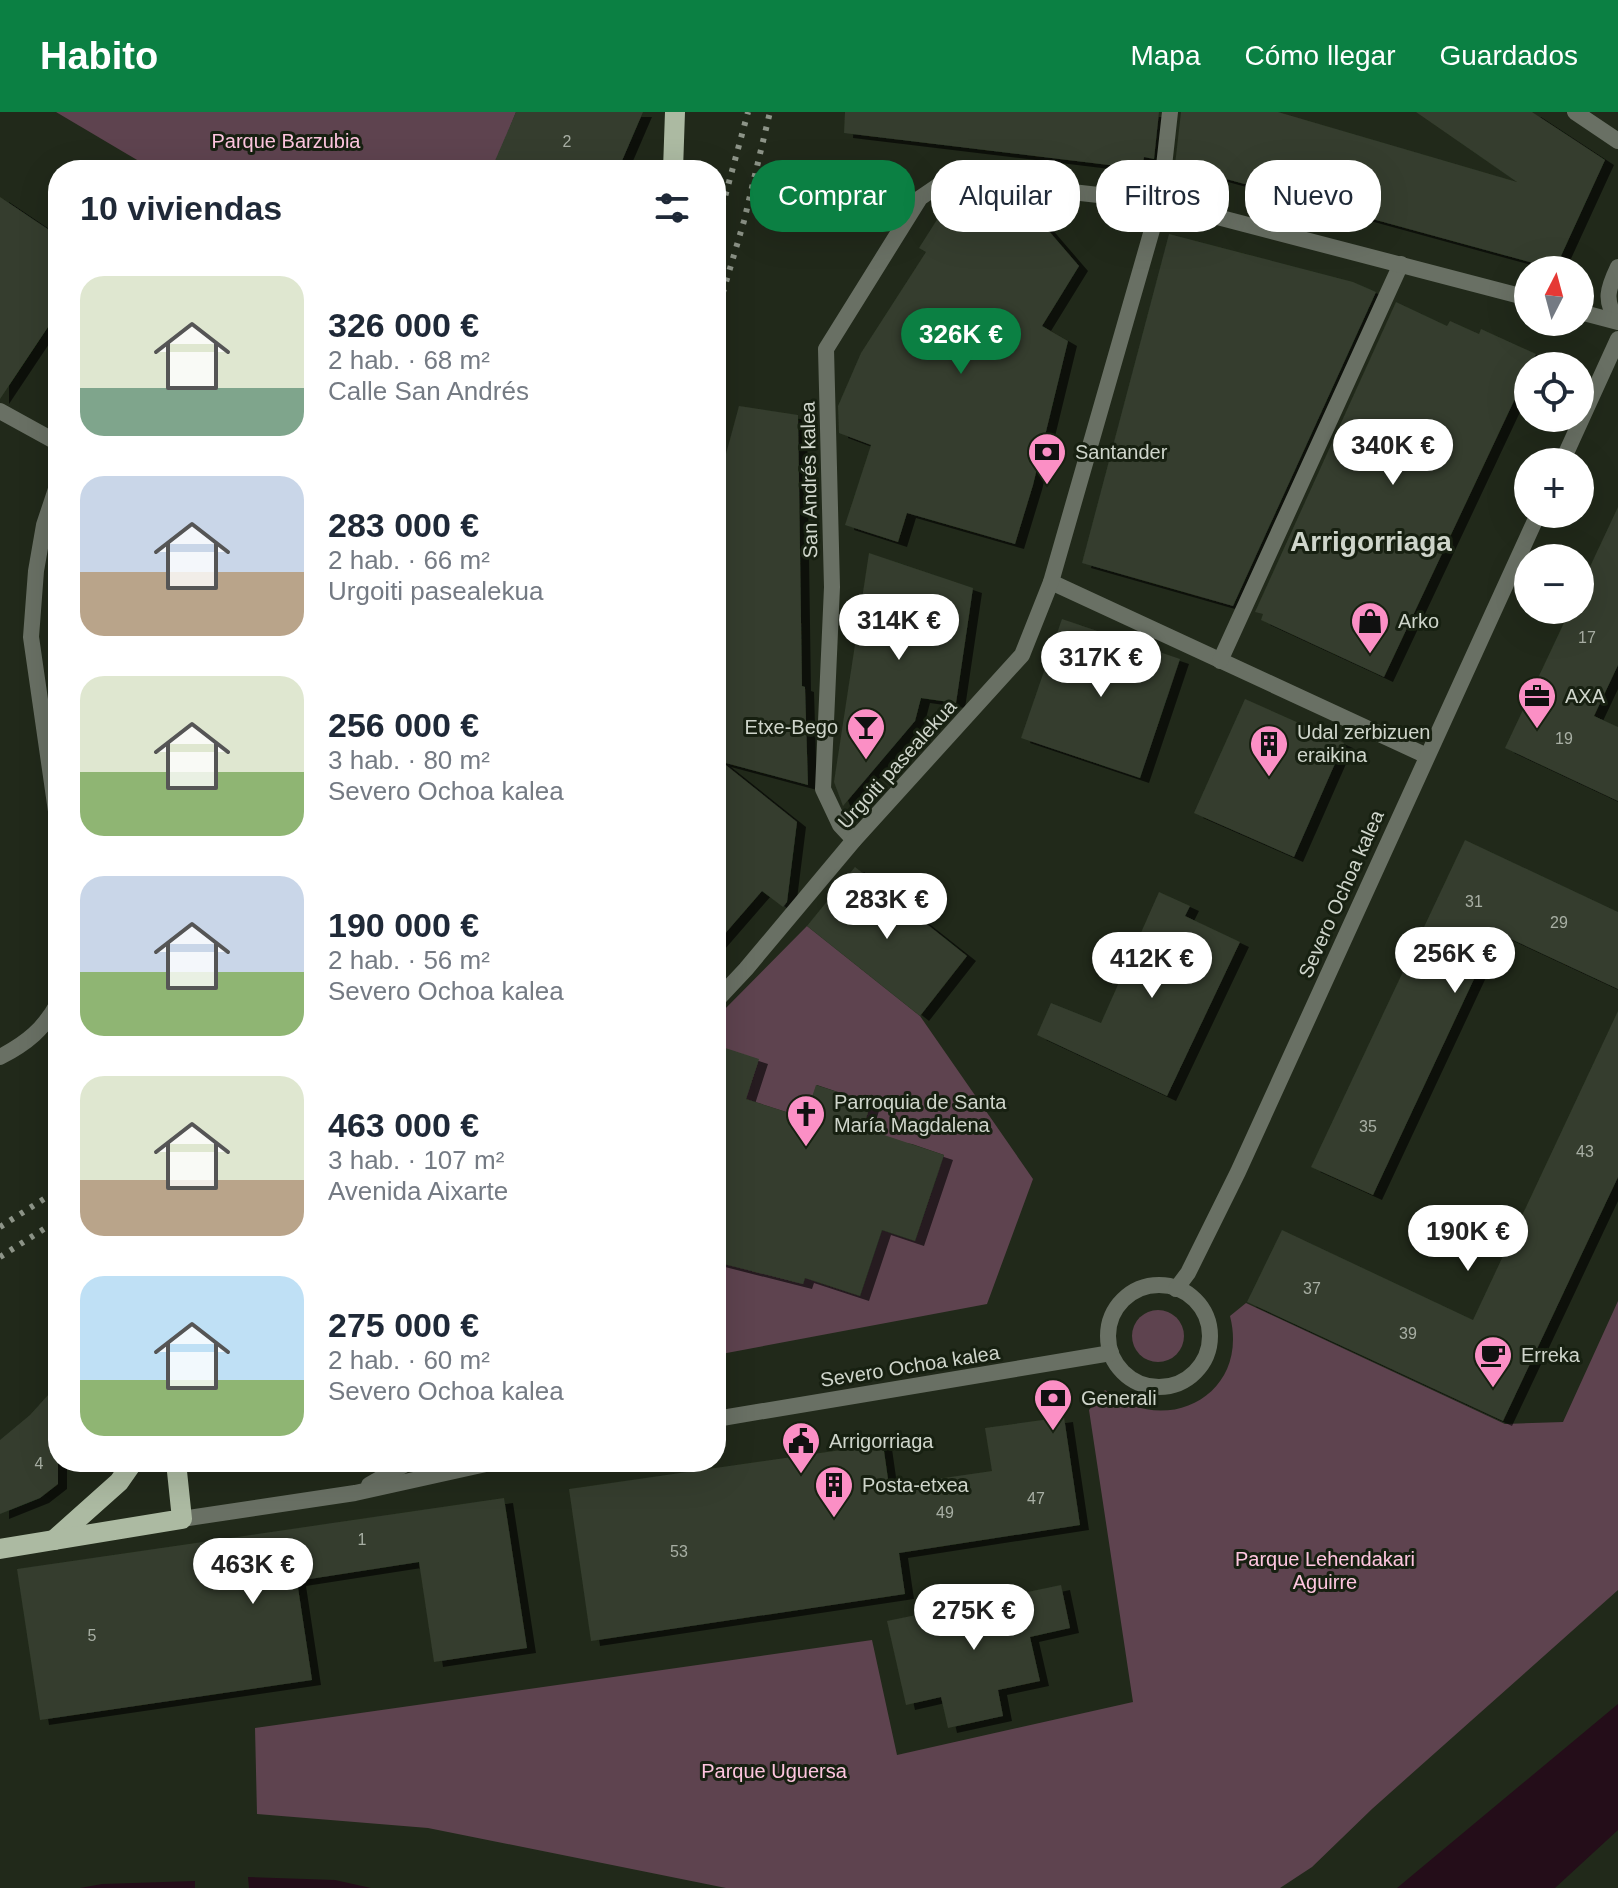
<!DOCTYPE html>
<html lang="es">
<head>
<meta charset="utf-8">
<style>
  body { margin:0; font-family:Helvetica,sans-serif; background:#f2f2f3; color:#1f2937; height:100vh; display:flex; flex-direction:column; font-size:30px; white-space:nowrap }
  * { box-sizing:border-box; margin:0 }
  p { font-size:26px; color:#747a83 }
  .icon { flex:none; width:44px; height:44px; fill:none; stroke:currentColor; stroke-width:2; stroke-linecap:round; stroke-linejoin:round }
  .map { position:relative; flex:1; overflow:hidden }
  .sheet { position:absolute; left:48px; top:48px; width:678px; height:1312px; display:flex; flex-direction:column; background:#fff; border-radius:32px; box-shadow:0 8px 32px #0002 }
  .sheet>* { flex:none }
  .top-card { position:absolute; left:750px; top:48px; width:748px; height:72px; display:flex; gap:16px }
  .needle { width:52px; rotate:6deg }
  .buttons { position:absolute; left:1514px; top:144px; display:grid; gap:16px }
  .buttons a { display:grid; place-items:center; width:80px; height:80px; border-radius:50%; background:#fff; box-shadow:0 8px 32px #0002; font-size:40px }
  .price { position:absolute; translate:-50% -68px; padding:0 18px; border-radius:28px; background:#fff; color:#222; font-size:26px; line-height:52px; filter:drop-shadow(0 2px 4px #0008) }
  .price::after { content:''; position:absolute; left:50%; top:48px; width:24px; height:18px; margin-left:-12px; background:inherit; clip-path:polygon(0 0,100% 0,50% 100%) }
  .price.active { background:#0b8043; color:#fff }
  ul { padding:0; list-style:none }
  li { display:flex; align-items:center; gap:24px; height:200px; padding:0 32px }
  li span { display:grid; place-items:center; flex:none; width:224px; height:160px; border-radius:24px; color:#555 }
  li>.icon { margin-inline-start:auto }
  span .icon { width:96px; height:96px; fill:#fffc; stroke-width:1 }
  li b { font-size:34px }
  h2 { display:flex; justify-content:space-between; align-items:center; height:96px; padding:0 32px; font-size:34px }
  .tag { padding:0 28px; border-radius:32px; background:#fff; box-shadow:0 8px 32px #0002; font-size:28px; line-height:72px }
  .tag.active { background:#0b8043; color:#fff }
  header { display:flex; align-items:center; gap:48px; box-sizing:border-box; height:112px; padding:0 40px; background:#0b8043; color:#fff }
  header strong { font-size:38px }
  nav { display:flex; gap:44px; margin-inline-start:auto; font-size:28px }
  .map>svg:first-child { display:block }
  .green { fill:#5e434f }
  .water { fill:#240d19 }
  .building { fill:#343d2d; filter:url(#shadow) }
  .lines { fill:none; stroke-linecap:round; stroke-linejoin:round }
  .street { stroke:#697064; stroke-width:16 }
  .primary { stroke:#acbaa2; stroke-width:20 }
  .rail { stroke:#8d9488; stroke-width:6; stroke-dasharray:4 8; stroke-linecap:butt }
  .labels { text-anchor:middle; stroke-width:6; stroke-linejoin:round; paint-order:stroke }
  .number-label { font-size:16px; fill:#a8afa4 }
  .park-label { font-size:20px; fill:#fec5df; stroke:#172011 }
  .poi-label { font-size:20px; fill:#cfd5cb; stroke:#172011; text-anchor:start }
  .street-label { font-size:20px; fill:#cfd5cb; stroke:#172011 }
  .district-label { font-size:28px; font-weight:bold; fill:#cfd5cb; stroke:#172011 }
</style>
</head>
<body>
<header>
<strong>Habito</strong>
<nav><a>Mapa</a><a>Cómo llegar</a><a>Guardados</a></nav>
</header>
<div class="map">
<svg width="1618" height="1776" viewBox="0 0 1618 1776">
  <defs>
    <filter id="shadow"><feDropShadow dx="9" dy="5" stdDeviation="0" flood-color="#0009"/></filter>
  </defs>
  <rect width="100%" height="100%" fill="#21291a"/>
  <g class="green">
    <path d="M56,0H516L493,58H154Z"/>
    <path d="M807,814L920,904L1033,1067L987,1192L716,1243V1150L803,1171L805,1166L860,1184L882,1118L915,1129L944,1043L912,1032L860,1024L871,991L817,973L805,1006L746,987L716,933V906Z"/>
    <path d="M1618,1189V1478L1372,1697L1312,1755L1280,1776H726L428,1716L257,1702L255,1616L872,1528L897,1643L1133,1590L1089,1298L1105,1278C1166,1327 1250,1283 1230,1204L1246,1191L1505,1312L1563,1310Z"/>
    <circle cx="1158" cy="1224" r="26"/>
  </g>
  <g class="water">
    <path d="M1618,1592V1718L1555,1776H1397Z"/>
    <path d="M248,1765L335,1768L371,1776H249Z"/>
    <path d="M195,1769V1776H80L102,1772Z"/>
  </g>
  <g class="building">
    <path d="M516,0H643L618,58H491Z"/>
    <path d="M845,0H1159L1154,47L1144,45L1142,57L844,21Z"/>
    <path d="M1181,0H1278L1517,70L1416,0H1532L1605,48L1555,157L1175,53Z"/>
    <path d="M966,79L988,82L1042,111L1079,154L1042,214L1068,229L1033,373L1015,432L907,401L898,430L845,413L871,333L839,321L838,294L861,241L926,140L919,136L954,81Z"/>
    <path d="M0,85L58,124V200L0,287Z"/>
    <path d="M1169,122L1353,170L1376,180L1233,494L1082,451Z"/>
    <path d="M1396,190L1447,214L1450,209L1479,222L1481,217L1536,242L1530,254H1528V259L1384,565L1261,508L1263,502L1255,500Z"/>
    <path d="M739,294L798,303L802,574L805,575L808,673L722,650L797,710L787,790L783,795L762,779L716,832V379Z"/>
    <path d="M1618,395V553L1594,604L1618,615V689L1505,636L1570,498H1580V476Z"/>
    <path d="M869,441L973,476L956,591L921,586L915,609L843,694L834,670Z"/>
    <path d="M1062,507L1180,547L1140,666L1021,626Z"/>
    <path d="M1245,587L1344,631L1294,745L1194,701Z"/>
    <path d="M1465,728L1618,800V877L1496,820L1373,1083L1311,1055Z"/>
    <path d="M855,755L967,844L920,904L807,814Z"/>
    <path d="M1159,780L1190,794L1185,804L1240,830L1167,984L1037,923L1051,891L1101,911Z"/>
    <path d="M1618,899V1065L1503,1309L1247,1190L1282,1118L1473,1208Z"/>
    <path d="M716,933L759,947L746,987L805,1006L816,973L871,991L863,1016L944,1043L915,1129L882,1118L860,1184L805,1166L803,1172L716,1150Z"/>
    <path d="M58,1272V1372L40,1386L0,1402V1328L30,1303Z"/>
    <path d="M1064,1305L1080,1413L899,1441L905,1482L591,1529L569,1377L883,1332L889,1374L992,1359L985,1316Z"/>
    <path d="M504,1386L527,1536L434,1550L419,1450L297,1469L312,1568L40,1608L17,1457Z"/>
    <path d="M1061,1473L1070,1516L1030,1525L1040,1569L998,1578L1003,1604L948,1616L941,1585L906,1593L887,1509Z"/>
  </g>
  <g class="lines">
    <g class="street">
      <path d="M1575,0L1618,29"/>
      <path d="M1618,155C1608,176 1603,189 1618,209"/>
      <path d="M1580,200L1618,210"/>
      <path d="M0,299L58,331"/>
      <path d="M1562,350L1618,227"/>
      <path d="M58,371L44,413L36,459L31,525L58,713"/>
      <path d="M1051,470L1427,644"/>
      <path d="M1220,549L1401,152"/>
      <path d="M854,728L840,713L823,677L832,475L826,237L920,86L942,71L966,68L1160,90L1528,186"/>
      <path d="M716,889L746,857L854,728L1022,543L1051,470L1160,90L1170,0"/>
      <path d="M0,945C27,931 44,917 58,891"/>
      <circle cx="1159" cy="1224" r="51"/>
      <path d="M1176,1177L1188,1161L1238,1060L1538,402"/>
      <path d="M716,1307L1111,1241"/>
      <path d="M369,1373L409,1350"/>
      <path d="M182,1407L355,1381L495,1350"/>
    </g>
    <g class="primary">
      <path d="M673,58L675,0"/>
      <path d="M54,1428L119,1370L133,1350"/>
      <path d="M0,1437L182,1407L176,1350"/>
    </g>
    <g class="rail">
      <path d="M716,118L748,0"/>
      <path d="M716,204L744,109L770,0"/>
      <path d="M0,1115L58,1078"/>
      <path d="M0,1145L58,1108"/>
    </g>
  </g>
  <defs>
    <symbol id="bank-pin" viewBox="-11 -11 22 30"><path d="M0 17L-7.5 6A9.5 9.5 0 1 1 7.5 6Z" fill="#fb8fc5" stroke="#172011"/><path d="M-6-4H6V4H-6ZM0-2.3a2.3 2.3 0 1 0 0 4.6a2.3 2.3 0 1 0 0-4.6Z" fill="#111"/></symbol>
    <symbol id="shop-pin" viewBox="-11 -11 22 30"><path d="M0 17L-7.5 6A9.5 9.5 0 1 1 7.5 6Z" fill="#fb8fc5" stroke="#172011"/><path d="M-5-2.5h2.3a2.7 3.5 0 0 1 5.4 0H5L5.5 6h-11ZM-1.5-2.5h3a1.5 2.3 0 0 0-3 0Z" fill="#111"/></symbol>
    <symbol id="office-pin" viewBox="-11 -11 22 30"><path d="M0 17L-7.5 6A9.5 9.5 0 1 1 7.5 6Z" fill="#fb8fc5" stroke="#172011"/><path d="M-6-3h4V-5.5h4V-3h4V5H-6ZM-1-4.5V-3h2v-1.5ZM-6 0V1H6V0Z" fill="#111"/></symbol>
    <symbol id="bar-pin" viewBox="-11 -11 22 30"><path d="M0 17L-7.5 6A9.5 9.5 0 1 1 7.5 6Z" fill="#fb8fc5" stroke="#172011"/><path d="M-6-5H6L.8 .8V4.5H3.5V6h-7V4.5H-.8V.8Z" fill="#111"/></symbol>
    <symbol id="building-pin" viewBox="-11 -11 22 30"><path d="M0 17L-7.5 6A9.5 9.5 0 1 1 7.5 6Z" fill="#fb8fc5" stroke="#172011"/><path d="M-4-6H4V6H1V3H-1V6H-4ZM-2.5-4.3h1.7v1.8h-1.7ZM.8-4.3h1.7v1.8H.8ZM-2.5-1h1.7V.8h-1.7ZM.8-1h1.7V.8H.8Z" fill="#111"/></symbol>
    <symbol id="church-pin" viewBox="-11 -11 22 30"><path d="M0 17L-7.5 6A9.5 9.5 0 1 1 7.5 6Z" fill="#fb8fc5" stroke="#172011"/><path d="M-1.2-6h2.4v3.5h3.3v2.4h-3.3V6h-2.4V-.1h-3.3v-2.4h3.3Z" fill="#111"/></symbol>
    <symbol id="cafe-pin" viewBox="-11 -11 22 30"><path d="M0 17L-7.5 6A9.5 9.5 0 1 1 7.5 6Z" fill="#fb8fc5" stroke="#172011"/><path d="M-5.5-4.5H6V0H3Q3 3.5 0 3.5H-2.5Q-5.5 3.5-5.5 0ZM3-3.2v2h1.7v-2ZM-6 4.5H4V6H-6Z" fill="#111"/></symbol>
    <symbol id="civic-pin" viewBox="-11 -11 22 30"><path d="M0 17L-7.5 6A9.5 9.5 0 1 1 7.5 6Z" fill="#fb8fc5" stroke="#172011"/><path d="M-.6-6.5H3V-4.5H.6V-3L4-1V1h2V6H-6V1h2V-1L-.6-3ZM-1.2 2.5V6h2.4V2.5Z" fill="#111"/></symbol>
  </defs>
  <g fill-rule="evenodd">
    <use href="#bank-pin" x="1025" y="318" width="44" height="60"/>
    <use href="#shop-pin" x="1348" y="487" width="44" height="60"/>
    <use href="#office-pin" x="1515" y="562" width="44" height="60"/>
    <use href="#bar-pin" x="844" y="593" width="44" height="60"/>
    <use href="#building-pin" x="1247" y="610" width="44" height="60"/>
    <use href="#church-pin" x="784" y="980" width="44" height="60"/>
    <use href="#cafe-pin" x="1471" y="1221" width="44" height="60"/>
    <use href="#bank-pin" x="1031" y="1264" width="44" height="60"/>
    <use href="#civic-pin" x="779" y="1307" width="44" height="60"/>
    <use href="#building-pin" x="812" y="1351" width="44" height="60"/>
  </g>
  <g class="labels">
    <g class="number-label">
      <text x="567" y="35">2</text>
      <text x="1587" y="531">17</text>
      <text x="1564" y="632">19</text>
      <text x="1474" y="795">31</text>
      <text x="1559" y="816">29</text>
      <text x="1368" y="1020">35</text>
      <text x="1585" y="1045">43</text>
      <text x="1312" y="1182">37</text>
      <text x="1408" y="1227">39</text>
      <text x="39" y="1357">4</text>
      <text x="1036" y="1392">47</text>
      <text x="945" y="1406">49</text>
      <text x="362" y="1433">1</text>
      <text x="679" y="1445">53</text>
      <text x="92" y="1529">5</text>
    </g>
    <g class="park-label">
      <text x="286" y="36">Parque Barzubia</text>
      <text x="1325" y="1454">Parque Lehendakari<tspan x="1325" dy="23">Aguirre</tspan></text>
      <text x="774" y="1666">Parque Uguersa</text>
    </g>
    <g class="poi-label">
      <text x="1075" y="347">Santander</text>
      <text x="1398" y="516">Arko</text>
      <text x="1565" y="591">AXA</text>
      <text x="838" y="622" text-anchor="end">Etxe-Bego</text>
      <text x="1297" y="627">Udal zerbizuen<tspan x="1297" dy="23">eraikina</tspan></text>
      <text x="834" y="997">Parroquia de Santa<tspan x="834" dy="23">María Magdalena</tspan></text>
      <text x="1521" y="1250">Erreka</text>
      <text x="1081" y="1293">Generali</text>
      <text x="829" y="1336">Arrigorriaga</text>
      <text x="862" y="1380">Posta-etxea</text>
    </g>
    <g class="street-label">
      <text transform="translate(809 368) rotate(-91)" y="7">San Andrés kalea</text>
      <text transform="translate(897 652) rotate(-48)" y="7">Urgoiti pasealekua</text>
      <text transform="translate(1341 782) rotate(-66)" y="7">Severo Ochoa kalea</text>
      <text transform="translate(910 1254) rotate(-9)" y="7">Severo Ochoa kalea</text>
    </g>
    <g class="district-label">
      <text x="1371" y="439">Arrigorriaga</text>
    </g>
  </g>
</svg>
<div class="buttons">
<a><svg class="needle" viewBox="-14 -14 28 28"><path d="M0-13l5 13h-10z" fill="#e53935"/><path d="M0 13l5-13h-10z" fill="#747a83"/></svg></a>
<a><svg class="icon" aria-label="locate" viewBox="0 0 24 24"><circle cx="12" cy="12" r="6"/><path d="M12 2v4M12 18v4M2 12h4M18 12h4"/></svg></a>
<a>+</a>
<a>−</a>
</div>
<b class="price active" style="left:961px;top:264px">326K €</b>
<b class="price" style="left:1393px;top:375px">340K €</b>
<b class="price" style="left:899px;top:550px">314K €</b>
<b class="price" style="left:1101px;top:587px">317K €</b>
<b class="price" style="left:887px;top:829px">283K €</b>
<b class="price" style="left:1455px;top:883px">256K €</b>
<b class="price" style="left:1152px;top:888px">412K €</b>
<b class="price" style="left:1468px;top:1161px">190K €</b>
<b class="price" style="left:253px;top:1494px">463K €</b>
<b class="price" style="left:974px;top:1540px">275K €</b>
<div class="top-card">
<a class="tag active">Comprar</a>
<a class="tag">Alquilar</a>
<a class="tag">Filtros</a>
<a class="tag">Nuevo</a>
</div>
<section class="sheet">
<h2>10 viviendas<svg class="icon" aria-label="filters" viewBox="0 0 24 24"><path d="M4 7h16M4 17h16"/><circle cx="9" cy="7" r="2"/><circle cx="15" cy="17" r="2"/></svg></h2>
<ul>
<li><span style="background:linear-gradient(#dfe7d0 70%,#7fa58c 0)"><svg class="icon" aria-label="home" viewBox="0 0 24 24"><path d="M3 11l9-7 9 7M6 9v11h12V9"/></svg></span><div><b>326 000 €</b><p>2 hab. · 68 m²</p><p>Calle San Andrés</p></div></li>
<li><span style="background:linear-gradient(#c9d6e8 60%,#b9a48a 0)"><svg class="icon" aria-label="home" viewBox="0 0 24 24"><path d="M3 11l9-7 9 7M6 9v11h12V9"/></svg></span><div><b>283 000 €</b><p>2 hab. · 66 m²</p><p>Urgoiti pasealekua</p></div></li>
<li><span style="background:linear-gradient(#dfe7d0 60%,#8fb573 0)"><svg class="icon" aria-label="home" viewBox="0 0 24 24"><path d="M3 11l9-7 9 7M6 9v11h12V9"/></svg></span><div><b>256 000 €</b><p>3 hab. · 80 m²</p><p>Severo Ochoa kalea</p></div></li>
<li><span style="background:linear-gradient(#c9d6e8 60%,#8fb573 0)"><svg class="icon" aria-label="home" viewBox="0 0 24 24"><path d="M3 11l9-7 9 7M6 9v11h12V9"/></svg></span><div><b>190 000 €</b><p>2 hab. · 56 m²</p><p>Severo Ochoa kalea</p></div></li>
<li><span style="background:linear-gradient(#dfe7d0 65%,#b9a48a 0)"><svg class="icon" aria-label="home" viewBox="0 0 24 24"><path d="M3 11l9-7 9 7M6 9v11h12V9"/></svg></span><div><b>463 000 €</b><p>3 hab. · 107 m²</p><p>Avenida Aixarte</p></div></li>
<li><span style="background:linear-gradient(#bfe0f5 65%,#8fb573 0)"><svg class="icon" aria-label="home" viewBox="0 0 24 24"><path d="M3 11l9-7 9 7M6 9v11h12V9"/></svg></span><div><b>275 000 €</b><p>2 hab. · 60 m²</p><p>Severo Ochoa kalea</p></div></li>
</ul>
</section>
</div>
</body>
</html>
